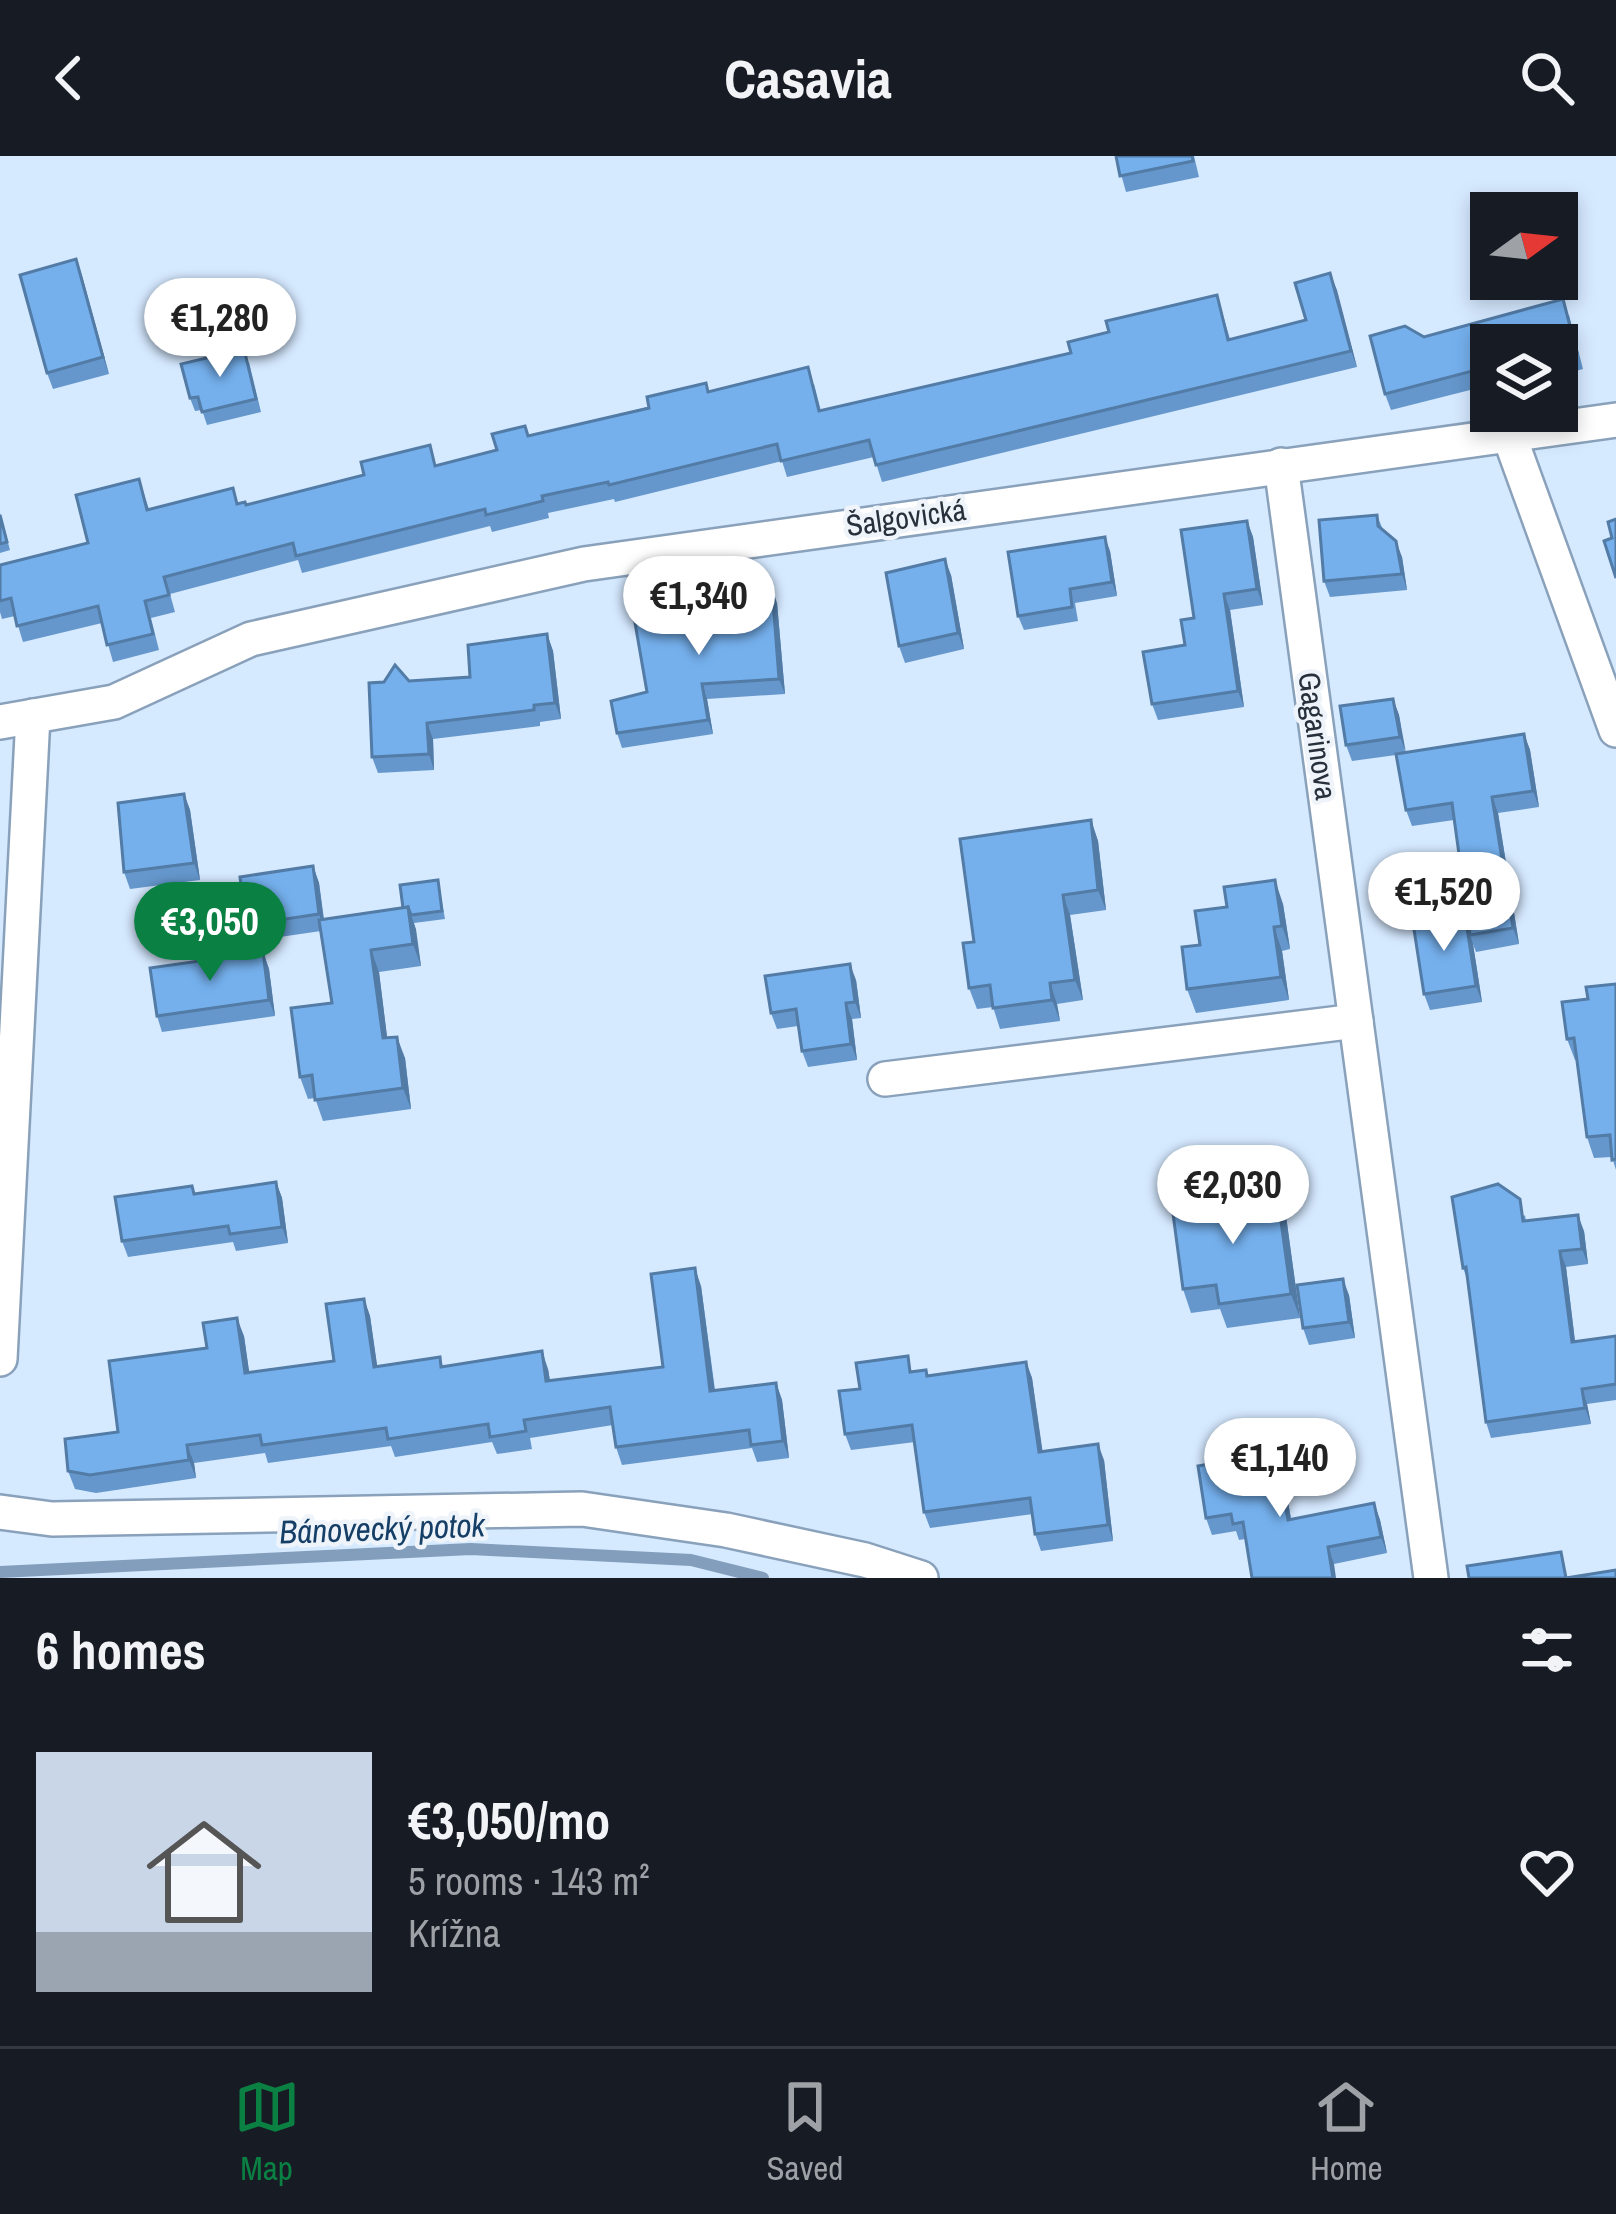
<!DOCTYPE html>
<html lang="en">
<head>
<meta charset="utf-8">
<style>
  body { margin:0; font-family:"Archivo Narrow",sans-serif; background:#242831; color:#f1f3f6; height:100vh; display:flex; flex-direction:column; font-size:45px; white-space:nowrap }
  * { box-sizing:border-box; margin:0 }
  p { font-size:39px; color:#9ea1a6 }
  .icon { flex:none; width:66px; height:66px; fill:none; stroke:currentColor; stroke-width:2; stroke-linecap:round; stroke-linejoin:round }
  .map { position:relative; height:1422px; overflow:hidden }
  .panel { display:flex; flex-direction:column; background:#171b24; flex:1 }
  .panel>* { flex:none }
  .needle { width:78px; rotate:75deg }
  .buttons { position:absolute; left:1470px; top:36px; display:grid; gap:24px }
  .buttons a { display:grid; place-items:center; width:108px; height:108px; border-radius:0px; background:#171b24; box-shadow:0 6px 18px #0003; font-size:60px }
  .price { position:absolute; translate:-50% -102px; padding:0 27px; border-radius:42px; background:#fff; color:#222; font-size:39px; line-height:78px; filter:drop-shadow(0 3px 6px #0008) }
  .price::after { content:''; position:absolute; left:50%; top:72px; width:36px; height:27px; margin-left:-18px; background:inherit; clip-path:polygon(0 0,100% 0,50% 100%) }
  .price.current { background:#0b8043; color:#fff }
  ul { padding:0; list-style:none }
  li { display:flex; align-items:center; gap:36px; height:300px; padding:0 36px }
  li span { display:grid; place-items:center; flex:none; width:336px; height:240px; border-radius:0px; color:#555 }
  li>.icon { margin-inline-start:auto }
  span .icon { width:144px; height:144px; fill:#fffc; stroke-width:1 }
  li b { font-size:51px }
  h2 { display:flex; justify-content:space-between; align-items:center; height:144px; padding:0 36px; font-size:51px }
  header { display:flex; justify-content:space-between; align-items:center; height:156px; padding:0 36px; background:#171b24; font-size:54px; font-weight:700 }
  .dock { display:flex; justify-content:space-around; align-items:center; height:168px; border-top:3px solid #363941; background:#171b24; font-size:33px; color:#9ea1a6 }
  .dock a { display:grid; justify-items:center; gap:6px }
  .dock .current { color:#0b8043 }
  .map>svg:first-child { display:block }
  .lines { fill:none; stroke-linecap:round; stroke-linejoin:round }
  .stream { stroke:#839ebc; stroke-width:12 }
  .street-casing { stroke:#89a1ba; stroke-width:38 }
  .street { stroke:#fff; stroke-width:33 }
  .wall { fill:#6597cc }
  .shaded-wall { fill:#527ba6 }
  .building { fill:#75b0ed; stroke:#527ba6; stroke-width:3 }
  .labels { text-anchor:middle; stroke-width:9; stroke-linejoin:round; paint-order:stroke }
  .street-label { font-size:30px; fill:#27303b; stroke:#eff4fa }
  .water-label { font-size:33px; font-style:italic; fill:#153f67; stroke:#eff4fa }
</style>
</head>
<body>
<header><svg class="icon" aria-label="back" viewBox="0 0 24 24"><path d="M15 5l-7 7 7 7"/></svg>Casavia<svg class="icon" aria-label="search" viewBox="0 0 24 24"><circle cx="10" cy="10" r="6"/><path d="M15 15l6 6"/></svg></header>
<div class="map">
<svg width="1616" height="1422" viewBox="0 0 1616 1422">
  <rect width="100%" height="100%" fill="#d5e9ff"/>
  <g class="lines">
    <path class="stream" d="M0,1416L471,1393L691,1404L763,1422"/>
    <defs>
      <g id="street">
        <path d="M1509,279L1616,574"/>
        <path d="M1281,309L1431,1422"/>
        <path d="M0,566L114,546L251,483L584,408L1616,264"/>
        <path d="M885,923L1356,865"/>
        <path d="M0,1203L33,560"/>
        <path d="M0,1356L52,1363L582,1353L726,1374L865,1404L921,1422"/>
      </g>
    </defs>
    <use href="#street" class="street-casing"/>
    <use href="#street" class="street"/>
  </g>
  <g class="wall">
    <path d="M1116,0H1194L1199,21L1126,36Z"/>
    <path d="M76,103L109,218L53,233L47,217Z"/>
    <path d="M1330,117L1357,211L882,326L874,301L787,321L782,305L615,346L614,343L548,357L549,362L492,376L490,370L302,417L298,404L170,438L175,456L151,462L159,494L113,506L102,467L23,486L15,460L2,463L0,456V409L88,387L139,323L149,353L233,332L238,348L246,349L437,309L497,294L525,270L529,280L709,236L814,228L821,255L1071,197L1109,176L1217,139L1230,183L1306,164Z"/>
    <path d="M1569,159L1583,213L1557,220V189H1491V238L1485,239L1482,231L1391,254L1385,238L1424,181Z"/>
    <path d="M249,206L261,256L207,269L202,254L195,255L190,242Z"/>
    <path d="M0,357L10,394L0,397Z"/>
    <path d="M1377,359L1383,374L1402,401L1407,434L1330,441L1324,425Z"/>
    <path d="M1247,365L1253,381L1263,449L1230,454L1244,551L1158,564L1152,548L1185,489L1194,462Z"/>
    <path d="M1110,395L1117,440L1075,447L1078,465L1024,474L1018,460Z"/>
    <path d="M951,419L964,493L905,507L899,490Z"/>
    <path d="M777,447L785,538L707,543L713,578L622,592L617,577Z"/>
    <path d="M547,478L553,495L561,563L540,566V570L433,583L434,614L378,617L372,601L409,525L470,521Z"/>
    <path d="M1393,543L1399,559L1405,596L1524,578L1530,594L1539,651L1498,657L1519,788L1476,796L1473,788L1482,846L1430,854L1424,838L1465,759L1468,767L1454,664L1412,670L1406,654L1396,599L1352,605L1346,589Z"/>
    <path d="M184,638L190,654L200,724L130,733L124,716Z"/>
    <path d="M1091,664L1098,685L1106,754L1070,759L1083,844L1057,848L1060,865L1000,873L993,851L977,853L969,832L974,786Z"/>
    <path d="M313,710L319,727L324,763L403,752L438,724L445,763L414,767L421,810L379,816L387,882L405,902L411,953L323,965L315,942L308,943L300,921L332,847L321,775L252,785L246,769Z"/>
    <path d="M1283,748L1290,793L1282,795L1289,844L1196,857L1187,833L1200,789Z"/>
    <path d="M263,796L269,813L275,860L162,876L157,860Z"/>
    <path d="M856,824L861,862L852,863L857,904L808,911L802,895L798,870L777,873L771,857Z"/>
    <path d="M1616,828V1014L1612,1001L1594,1002L1587,981L1577,904H1575L1567,883L1588,843Z"/>
    <path d="M276,1026L282,1042L288,1087L236,1095L233,1086L128,1101L122,1085L192,1030L195,1038Z"/>
    <path d="M1277,1036L1286,1060L1300,1162L1227,1172L1220,1153L1191,1157L1183,1133Z"/>
    <path d="M1525,1059L1526,1065L1584,1075L1588,1108L1566,1111L1575,1185L1616,1180V1244L1587,1248L1591,1268L1491,1282L1486,1266L1468,1125L1463,1112Z"/>
    <path d="M701,1130L715,1234L776,1227L782,1244L789,1302L757,1306L752,1292L622,1309L616,1291L613,1269L530,1282L532,1293L497,1298L492,1286L395,1301L391,1290L268,1307L265,1297L194,1307L196,1322L96,1337L75,1333L68,1315L118,1276L207,1192L244,1180L249,1217L334,1205L364,1143L370,1160L377,1211L440,1201L443,1210L548,1213L550,1225L663,1211Z"/>
    <path d="M1349,1139L1355,1182L1309,1189L1303,1172Z"/>
    <path d="M1026,1206L1032,1222L1042,1295L1104,1304L1113,1385L1041,1395L1035,1378L1033,1358L930,1372L924,1356L915,1286L851,1294L845,1278L860,1233L914,1216L926,1214L928,1220Z"/>
    <path d="M1276,1296L1282,1312L1291,1363L1374,1347L1380,1364L1387,1397L1334,1408L1245,1383L1239,1384L1236,1375L1212,1379L1206,1362Z"/>
  </g>
  <g class="shaded-wall">
    <path d="M76,103L82,120L109,218L103,201Z"/>
    <path d="M1330,117L1337,134L1357,211L1351,195Z"/>
    <path d="M1247,365L1253,381L1263,449L1257,433Z"/>
    <path d="M1105,381L1110,395L1117,440L1112,426Z"/>
    <path d="M1396,385L1402,401L1407,434L1402,418Z"/>
    <path d="M945,403L951,419L964,493L958,477Z"/>
    <path d="M772,432L777,447L785,538L779,523Z"/>
    <path d="M1224,438L1230,454L1244,551L1238,535Z"/>
    <path d="M547,478L553,495L561,563L555,547Z"/>
    <path d="M702,528L707,543L713,578L708,564Z"/>
    <path d="M1393,543L1399,559L1406,597L1400,581Z"/>
    <path d="M427,567L433,583L434,614L429,598Z"/>
    <path d="M1524,578L1530,594L1539,651L1533,635Z"/>
    <path d="M184,638L190,654L200,724L194,707Z"/>
    <path d="M1492,641L1498,657L1519,788L1513,772Z"/>
    <path d="M1091,664L1098,685L1106,754L1098,734Z"/>
    <path d="M313,710L319,727L325,775L319,758Z"/>
    <path d="M1275,724L1283,748L1290,793L1282,770Z"/>
    <path d="M1063,739L1070,759L1083,844L1075,824Z"/>
    <path d="M408,751L416,773L421,810L413,788Z"/>
    <path d="M1465,759L1471,775L1470,779L1473,788L1482,846L1476,830Z"/>
    <path d="M1274,771L1282,795L1289,844L1281,821Z"/>
    <path d="M371,794L379,816L390,904L383,882Z"/>
    <path d="M263,796L269,813L275,860L269,844Z"/>
    <path d="M850,808L856,824L861,862L855,846Z"/>
    <path d="M1050,827L1057,848L1060,865L1052,844Z"/>
    <path d="M846,847L852,863L857,904L851,888Z"/>
    <path d="M397,881L405,902L411,953L403,932Z"/>
    <path d="M276,1026L282,1042L288,1087L282,1071Z"/>
    <path d="M1277,1036L1286,1060L1300,1162L1291,1138Z"/>
    <path d="M1578,1059L1584,1075L1588,1108L1582,1093Z"/>
    <path d="M1560,1095L1566,1111L1577,1202L1572,1186Z"/>
    <path d="M695,1112L701,1130L717,1253L710,1235Z"/>
    <path d="M1343,1123L1349,1139L1355,1182L1349,1166Z"/>
    <path d="M364,1143L370,1160L380,1229L374,1211Z"/>
    <path d="M237,1162L244,1180L252,1235L245,1217Z"/>
    <path d="M542,1195L548,1213L553,1243L546,1225Z"/>
    <path d="M1026,1206L1032,1222L1045,1312L1039,1296Z"/>
    <path d="M776,1227L782,1244L789,1302L783,1285Z"/>
    <path d="M1582,1233L1587,1248L1591,1268L1585,1252Z"/>
    <path d="M1098,1288L1104,1304L1113,1385L1108,1369Z"/>
    <path d="M187,1289L194,1307L196,1322L189,1304Z"/>
    <path d="M1276,1296L1282,1312L1294,1380L1288,1364Z"/>
    <path d="M1374,1347L1380,1364L1387,1397L1381,1381Z"/>
    <path d="M1328,1391L1334,1408L1336,1422H1333Z"/>
  </g>
  <g class="building">
    <path d="M1116,0H1192L1193,5L1120,20Z"/>
    <path d="M76,103L103,201L47,217L20,119Z"/>
    <path d="M1330,117L1351,195L876,309L869,284L781,305L777,288L609,329L608,326L542,340L543,345L486,359L485,353L296,400L293,387L164,421L169,439L145,445L153,478L107,489L98,450L17,470L11,442L0,445V409L88,387L76,339L139,323L147,354L233,332L237,348L245,346L246,349L364,319L361,306L430,289L435,310L497,294L492,278L525,270L528,280L649,252L647,241L706,227L708,236L808,211L819,255L1071,197L1068,186L1109,176L1106,165L1217,139L1228,184L1306,164L1295,127Z"/>
    <path d="M1563,143L1577,197L1557,202V189H1491V220L1479,223L1476,214L1385,238L1370,180L1405,170L1424,181Z"/>
    <path d="M244,193L256,243L202,256L198,241L190,242L181,208Z"/>
    <path d="M0,359L7,386L0,388Z"/>
    <path d="M1377,359L1378,370L1396,385L1402,418L1324,425L1319,364Z"/>
    <path d="M1616,363V422L1604,385L1612,382L1608,366Z"/>
    <path d="M1247,365L1257,433L1224,438L1238,535L1152,548L1143,496L1185,489L1181,464L1194,462L1181,374Z"/>
    <path d="M1105,381L1112,426L1070,433L1072,451L1018,460L1008,396Z"/>
    <path d="M945,403L958,477L899,490L886,417Z"/>
    <path d="M772,432L779,523L702,528L708,564L617,577L611,545L647,536L634,461L717,448L716,439Z"/>
    <path d="M547,478L555,547L534,549V554L427,567L429,598L372,601L369,527L384,526L395,509L409,525L470,521L468,489Z"/>
    <path d="M1393,543L1400,581L1346,589L1340,550Z"/>
    <path d="M1524,578L1533,635L1492,641L1513,772L1470,779L1452,647L1406,654L1396,598Z"/>
    <path d="M184,638L194,707L124,716L118,647Z"/>
    <path d="M1091,664L1098,734L1063,739L1075,824L1050,827L1052,844L993,852L990,829L969,832L963,787L974,786L960,683Z"/>
    <path d="M313,710L319,758L246,769L240,721Z"/>
    <path d="M438,724L442,755L411,759L408,751L403,752L400,729Z"/>
    <path d="M1275,724L1282,770L1274,771L1281,821L1187,833L1182,791L1200,789L1195,755L1227,751L1224,731Z"/>
    <path d="M408,751L413,788L371,794L383,882L397,881L403,932L315,944L312,919L300,921L291,852L332,847L319,764Z"/>
    <path d="M1465,759L1476,830L1424,838L1413,767Z"/>
    <path d="M263,796L269,844L157,860L150,812Z"/>
    <path d="M850,808L855,846L846,847L851,888L802,895L796,853L771,857L765,820Z"/>
    <path d="M1616,828V1003L1612,1004L1610,979L1587,981L1574,882L1567,883L1562,846L1588,843L1586,831Z"/>
    <path d="M276,1026L282,1071L230,1078L228,1070L122,1085L115,1041L192,1030L194,1038Z"/>
    <path d="M1498,1028L1520,1043L1523,1065L1578,1059L1582,1093L1560,1095L1572,1186L1616,1180V1228L1582,1233L1585,1252L1486,1266L1466,1111L1463,1112L1452,1041Z"/>
    <path d="M1277,1036L1291,1138L1219,1148L1216,1129L1183,1133L1172,1050Z"/>
    <path d="M695,1112L710,1235L776,1227L783,1285L751,1289L749,1274L616,1291L610,1251L524,1264L526,1275L490,1281L488,1268L388,1283L386,1272L262,1289L260,1279L187,1289L189,1304L90,1319L68,1315L65,1283L118,1276L109,1205L207,1192L203,1167L237,1162L245,1217L334,1205L326,1148L364,1143L374,1211L440,1201L441,1211L542,1195L546,1225L663,1211L651,1118Z"/>
    <path d="M1343,1123L1349,1166L1303,1172L1297,1129Z"/>
    <path d="M908,1200L910,1216L926,1214L927,1220L1026,1206L1039,1296L1098,1288L1108,1369L1035,1378L1030,1342L924,1356L912,1269L845,1278L839,1235L860,1233L856,1207Z"/>
    <path d="M1276,1296L1288,1364L1374,1347L1381,1381L1328,1391L1333,1422H1252L1243,1366L1233,1368L1231,1358L1206,1362L1198,1310Z"/>
    <path d="M1561,1396L1566,1422H1469L1467,1410Z"/>
    <path d="M1616,1414V1422H1566Z"/>
  </g>
  <g class="labels">
    <g class="street-label">
      <text transform="translate(906 362) rotate(-8)" y="10">Šalgovická</text>
      <text transform="translate(1317 580) rotate(82)" y="10">Gagarinova</text>
    </g>
    <g class="water-label">
      <text transform="translate(382 1372) rotate(-2)" y="12">Bánovecký potok</text>
    </g>
  </g>
</svg>
<div class="buttons">
<a><svg class="needle" viewBox="-14 -14 28 28"><path d="M0-13l5 13h-10z" fill="#e53935"/><path d="M0 13l5-13h-10z" fill="#9ea1a6"/></svg></a>
<a><svg class="icon" aria-label="layers" viewBox="0 0 24 24"><path d="M12 4l9 5-9 5-9-5zM3 14l9 5 9-5"/></svg></a>
</div>
<b class="price" style="left:220px;top:224px">€1,280</b>
<b class="price" style="left:699px;top:502px">€1,340</b>
<b class="price" style="left:1444px;top:798px">€1,520</b>
<b class="price current" style="left:210px;top:828px">€3,050</b>
<b class="price" style="left:1233px;top:1091px">€2,030</b>
<b class="price" style="left:1280px;top:1364px">€1,140</b>
</div>
<section class="panel">
<h2>6 homes<svg class="icon" aria-label="filters" viewBox="0 0 24 24"><path d="M4 7h16M4 17h16"/><circle cx="9" cy="7" r="2"/><circle cx="15" cy="17" r="2"/></svg></h2>
<ul>
<li><span style="background:linear-gradient(#c9d6e8 75%,#9aa5b1 0)"><svg class="icon" aria-label="home" viewBox="0 0 24 24"><path d="M3 11l9-7 9 7M6 9v11h12V9"/></svg></span><div><b>€3,050/mo</b><p>5 rooms · 143 m²</p><p>Krížna</p></div><svg class="icon" aria-label="heart" viewBox="0 0 24 24"><path d="M12 20l-8-8c-3-5 5-10 8-4 3-6 11-1 8 4z"/></svg></li>
</ul>
</section>
<nav class="dock">
<a class="current"><svg class="icon" aria-label="map" viewBox="0 0 24 24"><path d="M3 6l6-2 6 2 6-2v14l-6 2-6-2-6 2zM9 4v14M15 6v14"/></svg>Map</a>
<a><svg class="icon" aria-label="saved" viewBox="0 0 24 24"><path d="M7 4h10v16l-5-4-5 4z"/></svg>Saved</a>
<a><svg class="icon" aria-label="home" viewBox="0 0 24 24"><path d="M3 11l9-7 9 7M6 9v11h12V9"/></svg>Home</a>
</nav>
</body>
</html>
